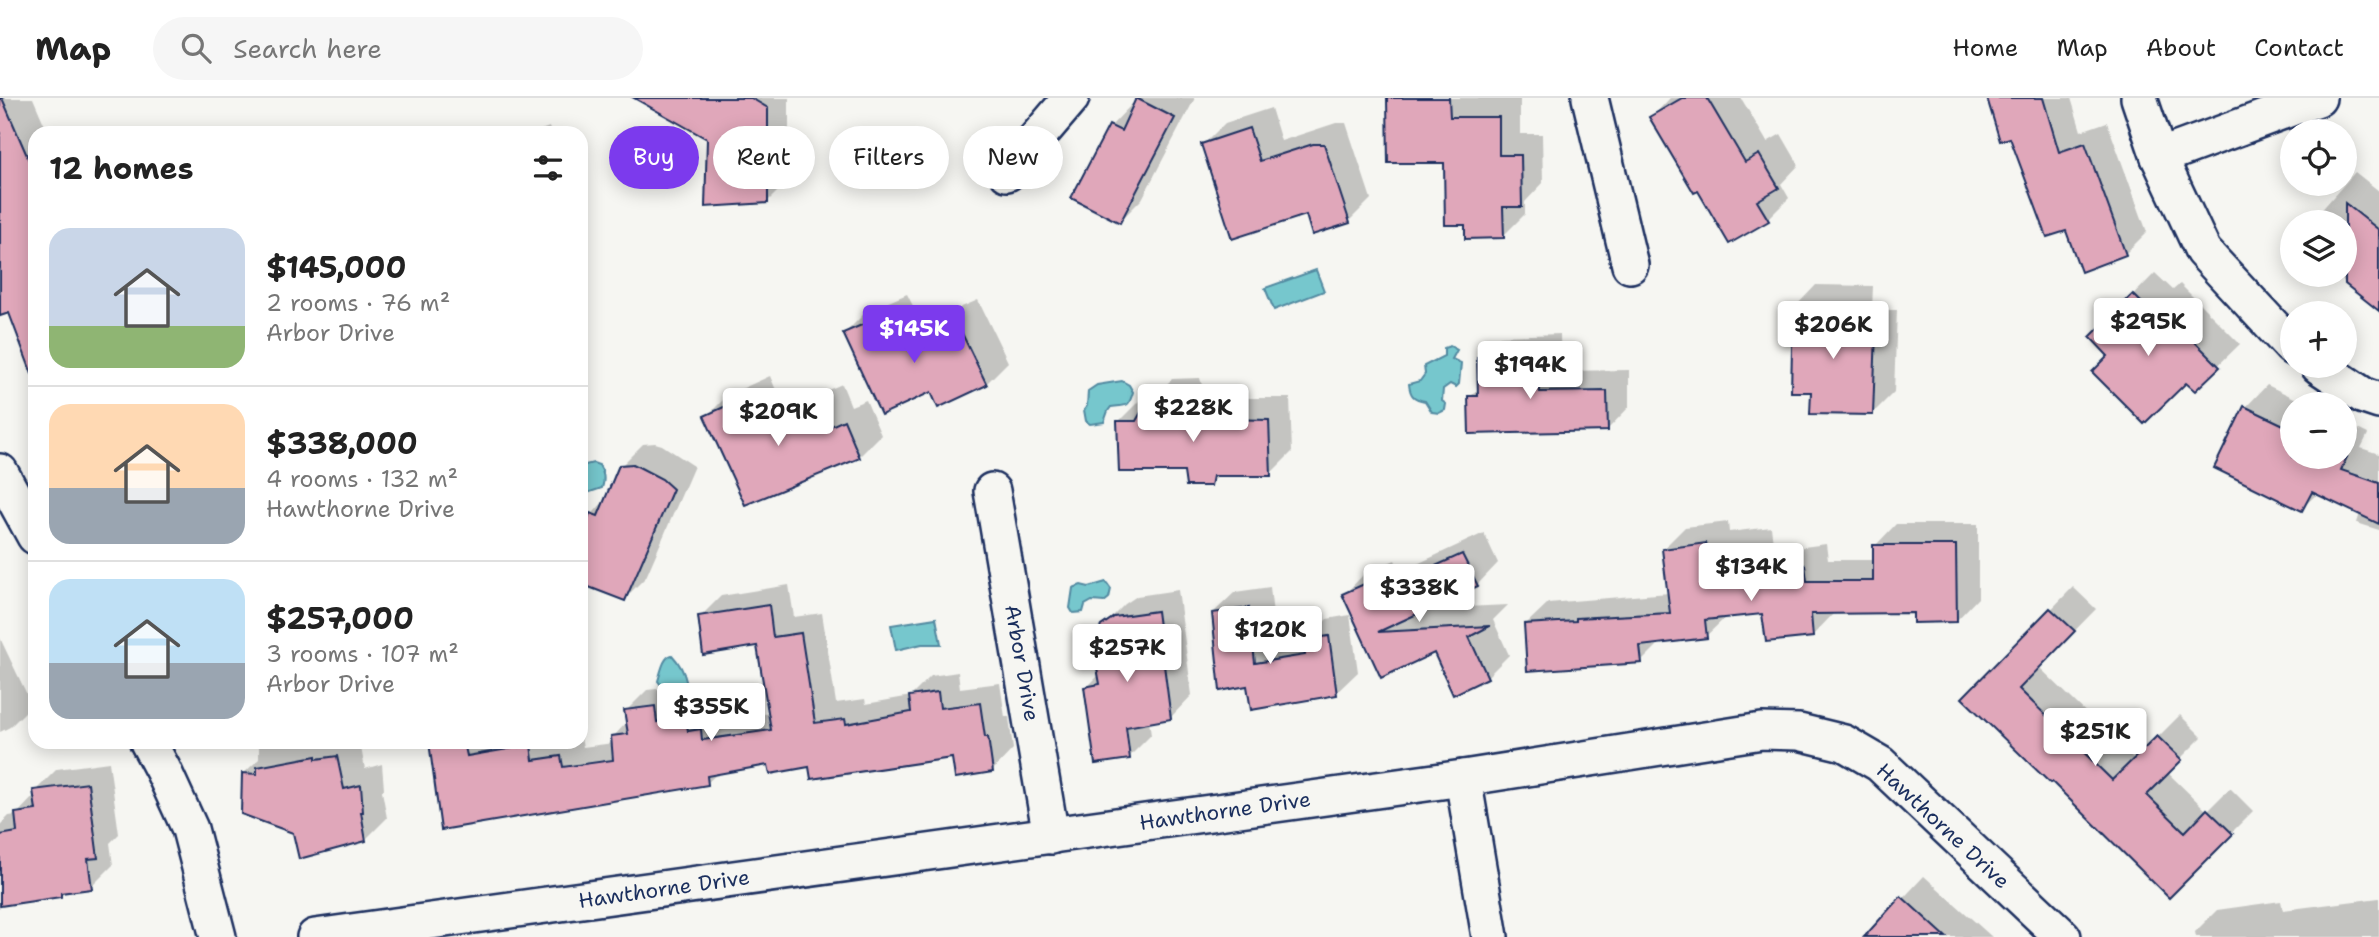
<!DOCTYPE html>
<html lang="en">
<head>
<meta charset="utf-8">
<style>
  body { margin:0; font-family:"Shantell Sans",sans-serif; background:#f6f6f6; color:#222; height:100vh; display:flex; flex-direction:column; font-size:26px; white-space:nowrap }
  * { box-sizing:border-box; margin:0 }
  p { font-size:23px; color:#767676 }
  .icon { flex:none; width:38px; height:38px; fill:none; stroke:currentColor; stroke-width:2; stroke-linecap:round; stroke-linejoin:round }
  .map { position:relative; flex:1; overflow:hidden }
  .panel { position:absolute; left:28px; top:28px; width:560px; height:623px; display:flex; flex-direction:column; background:#fff; border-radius:21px; box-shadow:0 4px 18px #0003 }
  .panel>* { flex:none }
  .guide { position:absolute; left:609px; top:28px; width:665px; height:63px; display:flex; gap:14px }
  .buttons { position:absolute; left:2280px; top:21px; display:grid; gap:14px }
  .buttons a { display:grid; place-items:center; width:77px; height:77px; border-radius:50%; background:#fff; box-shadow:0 4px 18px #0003; font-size:35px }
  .price { position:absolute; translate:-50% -60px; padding:0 16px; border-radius:7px; background:#fff; color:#222; font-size:23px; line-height:46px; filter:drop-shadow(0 2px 4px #0008) }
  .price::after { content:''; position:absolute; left:50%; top:42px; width:21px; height:16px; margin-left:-10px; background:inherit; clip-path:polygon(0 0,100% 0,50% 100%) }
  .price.on { background:#7c3aed; color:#fff }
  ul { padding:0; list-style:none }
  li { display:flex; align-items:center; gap:21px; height:175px; padding:0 21px }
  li+li { border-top:2px solid #e0e0e0 }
  li span { display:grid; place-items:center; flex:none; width:196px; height:140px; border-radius:21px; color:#555 }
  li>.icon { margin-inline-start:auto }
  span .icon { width:84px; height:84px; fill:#fffc; stroke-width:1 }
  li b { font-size:30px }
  h2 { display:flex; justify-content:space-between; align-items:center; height:84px; padding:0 21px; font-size:30px }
  .pill { padding:0 24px; border-radius:32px; background:#fff; box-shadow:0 4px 18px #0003; font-size:24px; line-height:63px }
  .pill.on { background:#7c3aed; color:#fff }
  header { display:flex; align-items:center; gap:42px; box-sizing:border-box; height:98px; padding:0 35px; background:#fff; border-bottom:2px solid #e0e0e0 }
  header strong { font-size:33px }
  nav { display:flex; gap:38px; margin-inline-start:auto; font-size:24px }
  .search { width:490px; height:63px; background:#f6f6f6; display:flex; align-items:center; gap:18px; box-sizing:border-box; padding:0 24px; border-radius:38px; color:#767676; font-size:26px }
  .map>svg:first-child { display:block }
  .water { fill:#76c7cd; stroke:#528aa1; stroke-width:2 }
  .shadow { fill:#0003 }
  .building { fill:#e0a7ba; stroke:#1b2f5e; stroke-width:2 }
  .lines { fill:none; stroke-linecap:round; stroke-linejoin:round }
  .street-casing { stroke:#1b2f5e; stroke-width:40 }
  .street { stroke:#f6f6f2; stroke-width:35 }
  .labels { text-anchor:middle; stroke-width:5; stroke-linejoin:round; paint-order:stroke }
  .street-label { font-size:21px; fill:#1b2f5e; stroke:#f6f6f2 }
</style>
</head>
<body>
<header>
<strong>Map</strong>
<div class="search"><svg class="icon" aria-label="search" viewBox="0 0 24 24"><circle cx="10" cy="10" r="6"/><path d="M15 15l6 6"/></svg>Search here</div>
<nav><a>Home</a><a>Map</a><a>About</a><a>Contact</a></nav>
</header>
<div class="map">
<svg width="2379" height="839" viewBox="0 0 2379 839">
  <rect width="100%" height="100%" fill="#f6f6f2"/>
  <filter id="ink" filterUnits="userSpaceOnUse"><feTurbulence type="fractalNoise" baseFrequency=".0143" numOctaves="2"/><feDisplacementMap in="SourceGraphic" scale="14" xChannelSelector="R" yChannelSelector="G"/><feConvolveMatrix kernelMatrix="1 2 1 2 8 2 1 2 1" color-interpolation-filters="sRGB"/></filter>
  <g filter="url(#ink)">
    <g class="water">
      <path d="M1316,172L1324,193L1274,212L1265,190Z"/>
      <path d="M1450,248L1457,252L1452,261L1461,265L1459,286L1456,289L1450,286L1443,291L1442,303L1446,306L1445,312L1439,315L1432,314L1425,303C1414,301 1410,298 1409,286L1420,283L1425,276L1424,268L1444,258V250Z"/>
      <path d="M1122,283L1129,287L1133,294C1128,312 1126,306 1111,309L1108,313L1104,324L1090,326L1086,323L1084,312L1087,308L1088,293L1097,287Z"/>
      <path d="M593,365L599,367C604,375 605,381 602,390L584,396L581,403V368Z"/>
      <path d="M1106,484L1111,491L1109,500L1104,504L1092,503L1085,507L1083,514L1073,515L1070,510L1073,490L1081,487L1089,489Z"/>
      <path d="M936,520L941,546H922L896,552L891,527Z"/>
      <path d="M672,557C687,573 691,594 685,615L679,618L669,613L668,596L658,583C661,574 663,559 672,557Z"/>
    </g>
    <g class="shadow">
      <path d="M0,0H33L48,35H35V275L10,213L0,216Z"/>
      <path d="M670,0H789V82L767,104Z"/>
      <path d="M1138,0H1195L1142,101L1120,123L1111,28L1132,6L1135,7Z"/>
      <path d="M1389,0H1520V36H1542L1543,85L1525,104V116L1503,138L1467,125L1446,63Z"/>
      <path d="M1670,0H1741L1767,44L1781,36L1799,67L1781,86L1789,100L1768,121L1698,90L1652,19Z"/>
      <path d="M1989,0H2071L2081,33L2107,24L2147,134L2125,156L2067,131Z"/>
      <path d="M1271,10L1281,43L1336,25H1346L1371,101L1349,123L1313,134L1307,115L1203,47L1225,25Z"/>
      <path d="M549,29L551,35H533Z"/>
      <path d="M2355,74L2379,93V211L2336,177H2345V124H2311Z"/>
      <path d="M2155,175L2173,192L2180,186L2240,246L2195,290L2186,282L2092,239Z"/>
      <path d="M1816,187L1873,188L1872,212H1897L1894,294L1873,315L1813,293L1795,209Z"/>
      <path d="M907,196L922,226L978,202L1008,264L986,286L932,292L845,235L866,214Z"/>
      <path d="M1560,236L1561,273L1629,272V309L1608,331L1470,299L1479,290L1478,259L1500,238Z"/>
      <path d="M770,278L784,311L842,286L851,308L866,302L881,337L859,359L746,404L706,319L728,297Z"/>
      <path d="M1200,280L1204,294L1220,292V296L1244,294V300H1290L1292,354L1270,376L1220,377L1210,386L1185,373L1119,323L1140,302H1151L1172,281Z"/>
      <path d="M2267,287L2307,306H2292V359H2345V325L2368,336L2361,350L2379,356V432L2357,425L2360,415L2318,395L2302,410L2216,369L2246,309Z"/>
      <path d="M655,345L662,347L694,368L646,479L624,501L581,484V441L592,416L607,400L621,368L643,346Z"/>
      <path d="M1728,424L1729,434L1771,429L1774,453L1826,446L1828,462H1875V448L1896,426H1978V500L1957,522L1915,513L1834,515L1813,537L1764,514L1727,518L1706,538L1661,544L1641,564L1526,526L1548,505L1669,495L1663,451L1685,429Z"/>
      <path d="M1484,435L1498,465L1477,487L1423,511L1508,507L1493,522L1509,557L1487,579L1435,553L1382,577L1344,497L1365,475L1395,462L1400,474Z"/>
      <path d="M789,487L794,519L822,515L836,605L865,601L866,606L911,598L931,578L958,574L960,590L1000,585L1005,619H1009L1013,651L993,672L953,658L810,667L769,665L719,674L707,685L442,729L430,644H581V638L583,649L613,645V639L628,623L626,613L647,592L676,589L678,604L707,600L709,613L721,611L723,622L770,615L758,546L700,519L721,498Z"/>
      <path d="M1270,489L1276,544L1309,539L1327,521L1350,517L1358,574L1336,595L1248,586L1213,515L1235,494Z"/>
      <path d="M2073,489L2096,511L2039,569L2135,662L2180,617L2202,639L2167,674L2207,713L2230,690L2253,713L2169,797L2052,681L1965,600Z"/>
      <path d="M1178,492L1192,597L1171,619L1149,623L1151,637L1129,659L1086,590L1100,576L1099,570L1108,562L1102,529L1125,506L1137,498Z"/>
      <path d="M0,540L32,607L10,629L0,634Z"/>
      <path d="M259,644H360L365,671L382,666L384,691L382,693L387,720L365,742L294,733L243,676L259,661Z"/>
      <path d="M109,664L119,736L110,745L113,767L91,789L66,793L61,798L0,806V727L9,718L16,717L35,697V693L57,671Z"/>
      <path d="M1924,778L1992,839H1867Z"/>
      <path d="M2379,800V839H2196L2195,834L2217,812L2281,803L2283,812Z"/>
    </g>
    <g class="building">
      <path d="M0,0H2L35,76V276H32L9,215L0,218Z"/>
      <path d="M634,0H751L768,10V105L705,109L707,41Z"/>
      <path d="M1136,0L1175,20L1120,125L1071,100L1109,27L1121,33Z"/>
      <path d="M1387,0H1449L1450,19H1499V57H1521L1522,109H1503L1504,140L1465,141V127H1445L1444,65H1388Z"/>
      <path d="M1682,0H1707L1745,64L1759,56L1779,90L1757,103L1769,123L1729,146L1698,93L1694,95L1649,19Z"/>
      <path d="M1987,0H2043L2059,54L2085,45L2126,157L2081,174L2066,133L2047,139L2010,40L2000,43Z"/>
      <path d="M1249,30L1260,63L1313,46H1324L1350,125L1312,137L1306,117L1232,141L1201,46Z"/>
      <path d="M2345,105L2379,132V213L2345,186Z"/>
      <path d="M2133,196L2150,213L2157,206L2220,269L2195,293L2186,285L2144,326L2092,274L2108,258L2090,239Z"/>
      <path d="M1793,208L1852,210L1851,233H1876L1873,317L1810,316L1811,294H1791Z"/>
      <path d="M885,217L900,246L956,223L987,287L938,310L931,294L881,317L843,235Z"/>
      <path d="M1539,257L1540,294L1607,293L1608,333L1469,336L1468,298H1478L1477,259Z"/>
      <path d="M748,298L762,331L820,306L829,329L844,322L860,360L745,407L704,318Z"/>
      <path d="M1178,301L1183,315L1199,313V317L1223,315V321L1269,322L1271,378H1213L1211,388H1186L1184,374H1119L1117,323H1136L1148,302Z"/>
      <path d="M2244,308L2292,331V359H2347L2341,372L2379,385V426L2312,394L2302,413L2214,370Z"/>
      <path d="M633,366L662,381L673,391L625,503L581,486V437L590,415L598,418L619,367Z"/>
      <path d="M1706,445L1708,455L1750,450L1753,474L1805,467L1807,483H1873V447H1956L1957,524L1913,525V515L1811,516L1813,539L1766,544L1762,516L1705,522L1707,540L1640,548L1642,565L1527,573L1524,526L1576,523V520L1670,515L1662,451Z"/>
      <path d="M1462,456L1478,488L1378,534L1490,528L1469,539L1488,580L1453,597L1434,555L1381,580L1342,496L1373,482L1378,494Z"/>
      <path d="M769,507L773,539L801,535L815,625L845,621L846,626L911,614L909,598L938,594L940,610L980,605L985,639H988L993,674L955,680L952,660L811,681L809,669L770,676L768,667L707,678L708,687L441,732L429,644H464L467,658L531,647L533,662L561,658L563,669L613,662L611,638L628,636L624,612L655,608L657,624L686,620L688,633L701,631L702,642L771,632L757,548L703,557L698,518Z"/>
      <path d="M1249,510L1255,565L1305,557L1303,542L1329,538L1337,597L1251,612L1247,588L1220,593L1212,515Z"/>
      <path d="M2050,510L2075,533L2019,591L2112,682L2157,638L2182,662L2147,697L2185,734L2207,711L2233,736L2169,800L2052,684L2050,685L1962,600Z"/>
      <path d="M1157,513L1171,621L1126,629L1130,661L1095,666L1084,589L1100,586L1097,570L1109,568L1096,537L1101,528L1114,519Z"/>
      <path d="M316,658V661L337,658L344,691L361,687L363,714H361L366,743L299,761L293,735L241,716L242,675L257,676V669Z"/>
      <path d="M88,685L98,760L88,761L92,791L61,795V799L0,808V737L17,734L15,715L36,712L33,692Z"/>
      <path d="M1901,798L1946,839H1864Z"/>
    </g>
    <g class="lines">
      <defs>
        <g id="street">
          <path d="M1590,0L1630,167"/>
          <path d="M2139,0L2159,59L2203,153L2292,249"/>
          <path d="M2159,59L2318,0"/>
          <path d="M1007,75L1071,0"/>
          <path d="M2319,268L2364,298L2379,303"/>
          <path d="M0,374L35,438"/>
          <path d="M992,393L1051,738"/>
          <path d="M148,644L163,672L190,731L218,839"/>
          <path d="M1463,680L1490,839"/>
          <path d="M315,839L1463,680L1762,633L1799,634L1844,645L1880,666L2063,839"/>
        </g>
      </defs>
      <use href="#street" class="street-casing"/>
      <use href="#street" class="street"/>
    </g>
  </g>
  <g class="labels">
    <g class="street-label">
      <text transform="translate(1022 565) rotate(80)" y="7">Arbor Drive</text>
      <text transform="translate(1225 713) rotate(-8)" y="7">Hawthorne Drive</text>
      <text transform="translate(1943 728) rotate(43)" y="7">Hawthorne Drive</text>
      <text transform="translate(664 791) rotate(-8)" y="7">Hawthorne Drive</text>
    </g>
  </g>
</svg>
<div class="buttons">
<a><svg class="icon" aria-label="locate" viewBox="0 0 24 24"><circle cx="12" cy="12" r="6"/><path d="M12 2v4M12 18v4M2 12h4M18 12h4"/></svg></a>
<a><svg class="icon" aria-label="layers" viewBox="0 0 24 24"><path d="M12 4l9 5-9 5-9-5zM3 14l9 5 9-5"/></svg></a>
<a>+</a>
<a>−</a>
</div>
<b class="price" style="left:2148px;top:260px">$295K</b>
<b class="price" style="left:1833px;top:263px">$206K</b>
<b class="price on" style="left:914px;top:267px">$145K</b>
<b class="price" style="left:1530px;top:303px">$194K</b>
<b class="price" style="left:1193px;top:346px">$228K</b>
<b class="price" style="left:778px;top:350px">$209K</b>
<b class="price" style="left:1751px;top:505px">$134K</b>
<b class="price" style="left:1419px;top:526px">$338K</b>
<b class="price" style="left:1270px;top:568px">$120K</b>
<b class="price" style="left:1127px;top:586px">$257K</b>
<b class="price" style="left:711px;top:645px">$355K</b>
<b class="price" style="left:2095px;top:670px">$251K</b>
<div class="guide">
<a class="pill on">Buy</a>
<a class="pill">Rent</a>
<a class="pill">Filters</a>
<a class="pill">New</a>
</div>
<section class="panel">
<h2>12 homes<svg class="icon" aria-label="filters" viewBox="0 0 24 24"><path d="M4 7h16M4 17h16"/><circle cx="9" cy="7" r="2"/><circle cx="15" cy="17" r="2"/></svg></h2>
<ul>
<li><span style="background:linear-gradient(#c9d6e8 70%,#8fb573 0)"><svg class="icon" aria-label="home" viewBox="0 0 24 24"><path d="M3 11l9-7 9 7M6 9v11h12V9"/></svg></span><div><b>$145,000</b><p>2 rooms · 76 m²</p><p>Arbor Drive</p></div></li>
<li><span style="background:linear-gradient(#ffd9b3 60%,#9aa5b1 0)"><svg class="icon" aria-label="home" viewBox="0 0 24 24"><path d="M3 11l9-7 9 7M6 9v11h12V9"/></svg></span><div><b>$338,000</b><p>4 rooms · 132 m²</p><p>Hawthorne Drive</p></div></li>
<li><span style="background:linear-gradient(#bfe0f5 60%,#9aa5b1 0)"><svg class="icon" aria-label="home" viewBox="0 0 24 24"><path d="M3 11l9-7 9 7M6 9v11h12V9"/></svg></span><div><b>$257,000</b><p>3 rooms · 107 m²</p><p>Arbor Drive</p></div></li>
</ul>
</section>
</div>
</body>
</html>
